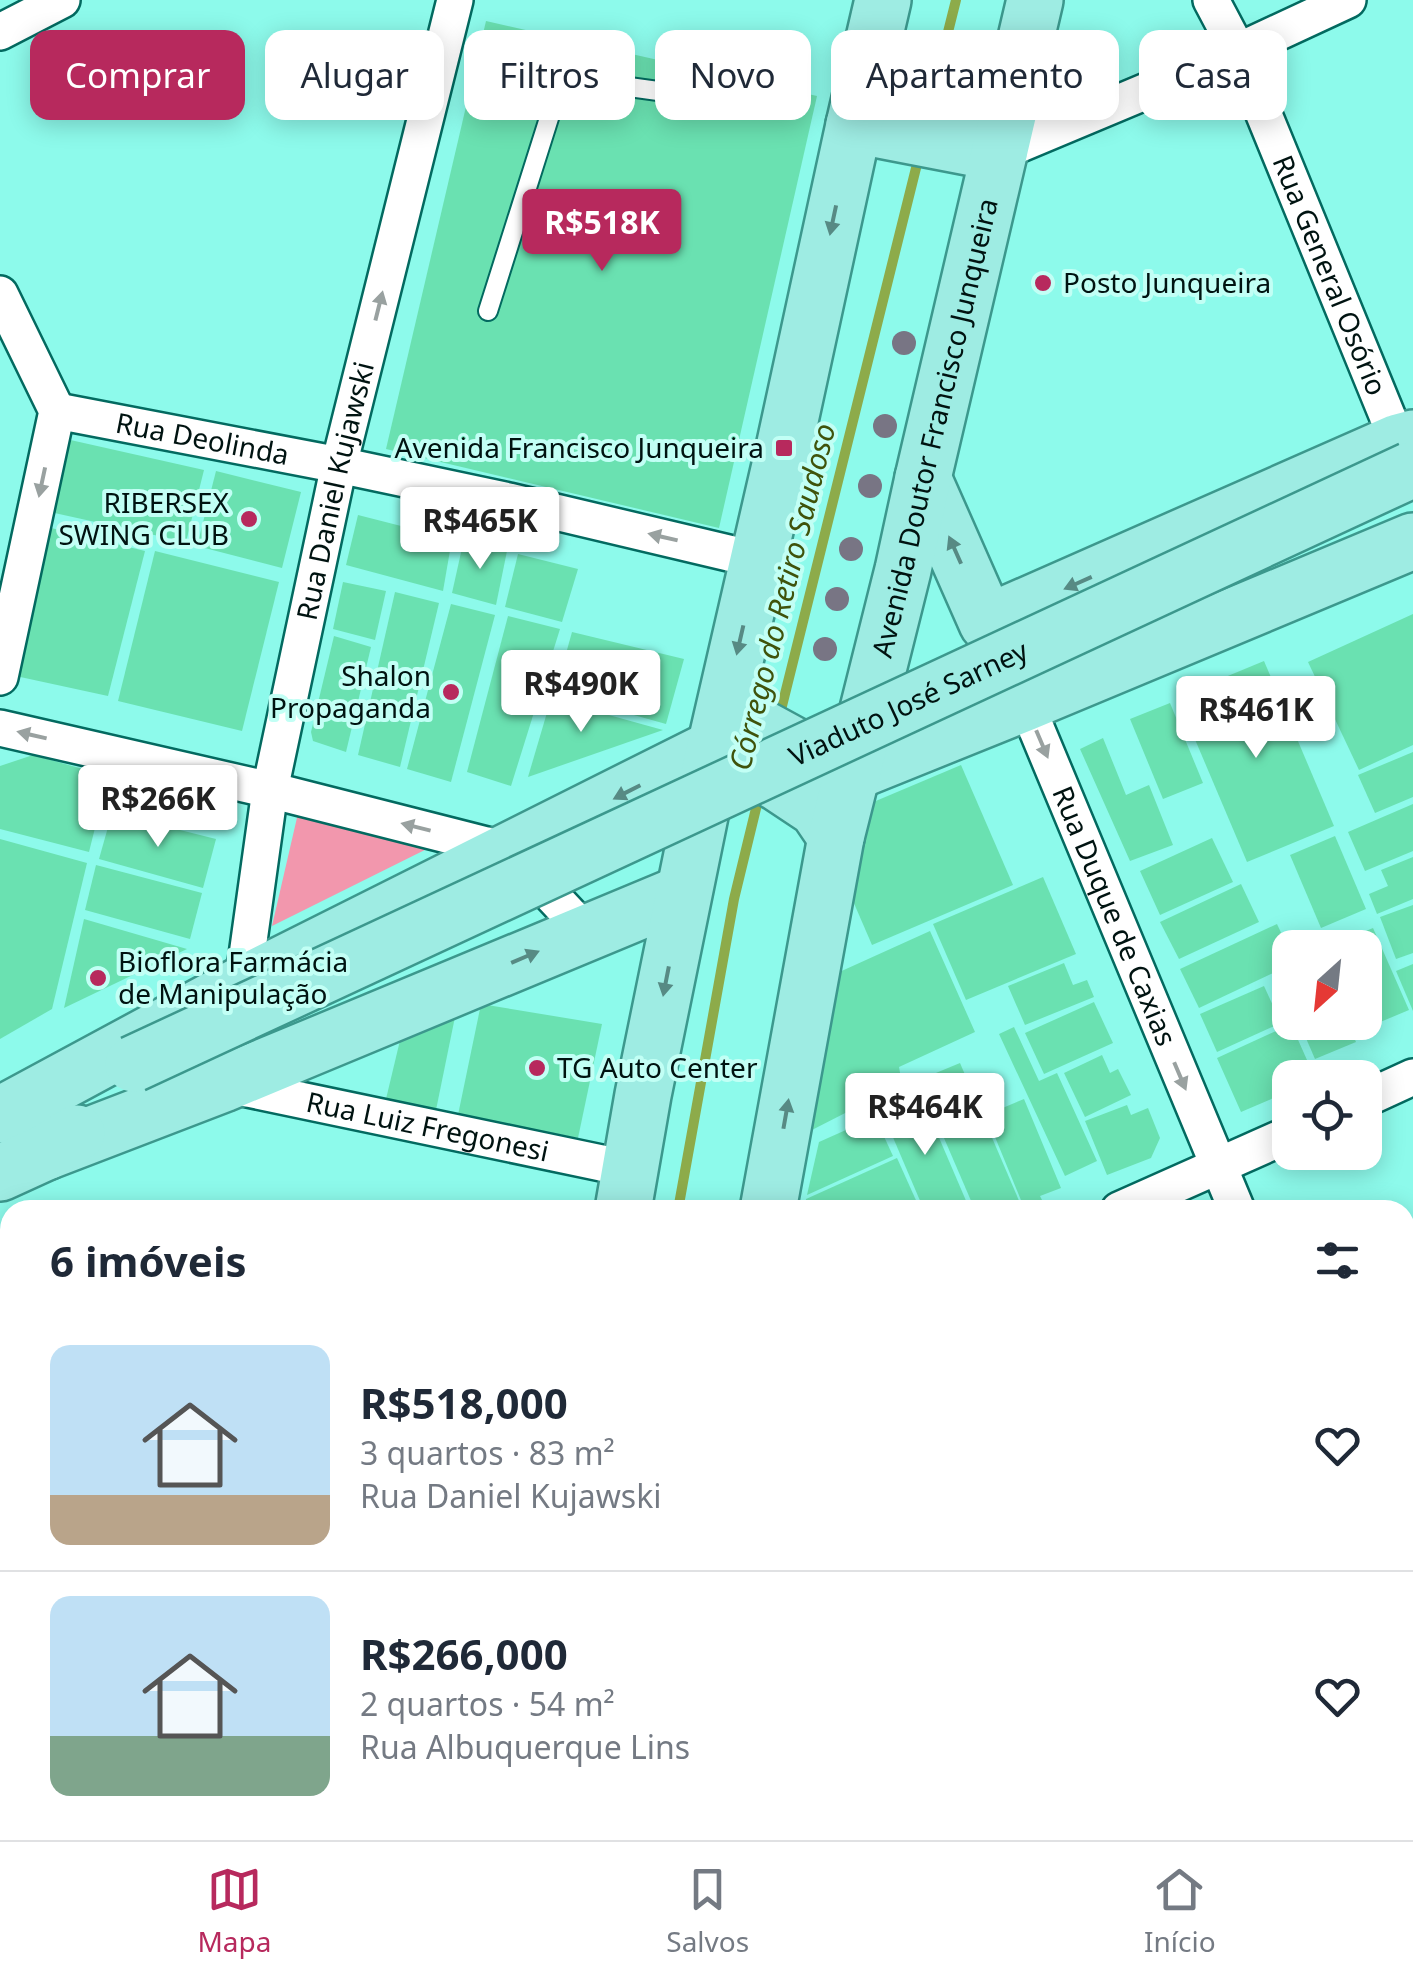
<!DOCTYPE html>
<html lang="pt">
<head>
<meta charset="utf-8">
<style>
  body { margin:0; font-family:"Noto Sans",sans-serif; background:#f6f6f7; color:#1f2937; height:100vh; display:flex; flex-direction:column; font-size:38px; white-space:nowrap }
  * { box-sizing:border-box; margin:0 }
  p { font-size:32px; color:#747a83 }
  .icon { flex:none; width:55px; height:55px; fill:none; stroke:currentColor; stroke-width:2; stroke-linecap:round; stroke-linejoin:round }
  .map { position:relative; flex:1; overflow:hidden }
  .side { position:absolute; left:0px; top:1200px; width:1415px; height:640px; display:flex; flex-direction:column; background:#fff; border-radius:30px 30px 0 0; box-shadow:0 5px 25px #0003 }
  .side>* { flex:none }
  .banner { position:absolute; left:30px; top:30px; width:1355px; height:90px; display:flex; gap:20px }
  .needle { width:65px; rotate:207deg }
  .buttons { position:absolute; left:1272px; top:930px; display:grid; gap:20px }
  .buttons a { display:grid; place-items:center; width:110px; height:110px; border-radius:20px; background:#fff; box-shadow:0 5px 25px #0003; font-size:50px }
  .price { position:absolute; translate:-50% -85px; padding:0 22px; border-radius:10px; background:#fff; color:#222; font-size:32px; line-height:65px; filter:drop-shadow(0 2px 5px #0008) }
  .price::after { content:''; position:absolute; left:50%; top:60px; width:30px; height:22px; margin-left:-15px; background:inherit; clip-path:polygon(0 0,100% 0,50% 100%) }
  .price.selected { background:#b7295d; color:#fff }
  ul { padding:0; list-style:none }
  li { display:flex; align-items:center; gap:30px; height:250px; padding:0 50px }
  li+li { border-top:2px solid #e0e1e3 }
  li span { display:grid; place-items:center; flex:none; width:280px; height:200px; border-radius:20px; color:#555 }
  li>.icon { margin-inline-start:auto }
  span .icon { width:120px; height:120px; fill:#fffc; stroke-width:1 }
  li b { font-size:42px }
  h2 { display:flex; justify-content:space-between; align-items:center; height:120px; padding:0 50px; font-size:42px }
  .chip { padding:0 35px; border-radius:20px; background:#fff; box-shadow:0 5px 25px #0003; font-size:35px; line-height:90px }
  .chip.selected { background:#b7295d; color:#fff }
  .tab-bar { display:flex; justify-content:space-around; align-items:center; height:140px; border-top:2px solid #e0e1e3; background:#fff; font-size:28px; color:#747a83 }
  .tab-bar a { display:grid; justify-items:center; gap:5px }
  .tab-bar .selected { color:#b7295d }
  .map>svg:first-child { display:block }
  .green { fill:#f297ad }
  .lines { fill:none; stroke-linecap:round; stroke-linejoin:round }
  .stream { stroke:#8dab4a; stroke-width:10 }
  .building { fill:#6ae1b1 }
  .service-casing { stroke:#036a60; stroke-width:22 }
  .minor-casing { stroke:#036a60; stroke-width:40 }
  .primary-casing { stroke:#3c988d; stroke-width:60 }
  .service { stroke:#fff; stroke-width:18 }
  .minor { stroke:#fff; stroke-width:35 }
  .primary { stroke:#9eece3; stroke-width:55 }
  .primary-bridge-casing { stroke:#3c988d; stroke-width:60; stroke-linecap:butt }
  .primary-bridge { stroke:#9eece3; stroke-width:55 }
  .tree { fill:#787584 }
  .oneway { fill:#578a84 }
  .oneway2 { fill:#99a1a0 }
  .poi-dot { fill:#b7295d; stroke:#c2fff5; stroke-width:4 }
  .labels { text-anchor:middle; stroke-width:8; stroke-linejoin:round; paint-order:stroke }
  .street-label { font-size:28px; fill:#001311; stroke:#c2fff5 }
  .poi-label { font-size:28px; fill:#001311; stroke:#c2fff5; text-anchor:start }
  .water-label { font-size:30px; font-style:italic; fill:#3f530b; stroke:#c2fff5 }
</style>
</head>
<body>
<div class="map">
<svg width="1413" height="1840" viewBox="0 0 1413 1840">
  <rect width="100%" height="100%" fill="#8dfaeb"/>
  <path class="green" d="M302,796L473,826L272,926Z"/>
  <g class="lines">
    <g class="stream">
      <path d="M938,72L956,0"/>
      <path d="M779,718L920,152"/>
      <path d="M678,1210L734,899L760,792"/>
      <path d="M587,1840L588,1830"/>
    </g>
  </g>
  <g class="building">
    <path d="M486,21L817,96L719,528L386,449Z"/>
    <path d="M66,439L204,470L186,542L50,512Z"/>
    <path d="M216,471L301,492L282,568L197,546Z"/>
    <path d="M358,515L452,539L443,591L346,565Z"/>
    <path d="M43,526L145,551L108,696L11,675Z"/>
    <path d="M464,539L507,551L496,605L452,593Z"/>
    <path d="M155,551L279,582L242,731L118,701Z"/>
    <path d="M518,554L578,569L562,622L505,607Z"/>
    <path d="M343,582L386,591L375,640L333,629Z"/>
    <path d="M395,592L439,603L400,767L358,755Z"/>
    <path d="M451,604L495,615L451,782L407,769Z"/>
    <path d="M1413,614V745L1359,770L1308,662Z"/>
    <path d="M508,616L560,629L511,786L467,772Z"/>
    <path d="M572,632L684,659L666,724L555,693Z"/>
    <path d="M334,636L371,647L346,752L313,741L311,732Z"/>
    <path d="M1264,661L1334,826L1247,862L1177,697Z"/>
    <path d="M551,699L663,730L528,777Z"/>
    <path d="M1170,703L1203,783L1163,799L1130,719Z"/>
    <path d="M1103,738L1126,795L1149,785L1173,845L1130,861L1080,749Z"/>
    <path d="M1413,752V797L1375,813L1358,775Z"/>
    <path d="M33,755L108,776L89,852L0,829V766Z"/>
    <path d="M961,765L1013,885L872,945L834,857L845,814Z"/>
    <path d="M1413,804V851L1365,871L1348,832Z"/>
    <path d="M112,813L216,839L203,888L99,859Z"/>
    <path d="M1335,836L1366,909L1321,928L1290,855Z"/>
    <path d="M1212,838L1233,882L1160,915L1140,871Z"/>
    <path d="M0,839L87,863L52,1009L0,1039Z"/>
    <path d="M1413,857V899L1377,914L1369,894L1388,886L1381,870Z"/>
    <path d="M96,865L202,893L190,939L85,910Z"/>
    <path d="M1043,877L1076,954L966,1000L933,924Z"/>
    <path d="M1241,884L1259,922L1179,959L1160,922Z"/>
    <path d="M1413,905V953L1396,959L1380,917Z"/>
    <path d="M84,919L187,949L64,1008Z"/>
    <path d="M1277,924L1290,952V965L1199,1008L1180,969Z"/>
    <path d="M1373,928L1409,1010L1366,1028L1364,1022L1365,948L1327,947Z"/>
    <path d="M930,931L975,1032L899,1067L902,1084L808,1132L835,974Z"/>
    <path d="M1064,963L1073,985L1087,980L1094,997L1025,1025L1008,986Z"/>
    <path d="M1413,964V1011L1396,971Z"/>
    <path d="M1264,986L1281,1023L1217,1052L1200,1014Z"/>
    <path d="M1094,1002L1113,1043L1044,1074L1025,1033Z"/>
    <path d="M481,1004L602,1024L578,1138L458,1115Z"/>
    <path d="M456,1012L436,1110L386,1099L402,1032Z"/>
    <path d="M1299,1022H1347L1356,1042L1315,1059Z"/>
    <path d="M1291,1024L1315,1078H1290V1091L1241,1112L1217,1058Z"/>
    <path d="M1014,1027L1039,1081L1057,1073L1097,1161L1065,1176L999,1034Z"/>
    <path d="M1102,1055L1110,1073L1118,1069L1131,1095L1085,1117L1064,1073Z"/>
    <path d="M960,1063L1023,1210H975L919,1080Z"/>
    <path d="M922,1098L970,1210H924L883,1114Z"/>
    <path d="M1024,1099L1061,1188L1040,1196L1044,1204L1030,1210H1025L986,1115Z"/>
    <path d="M1127,1105L1131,1115L1148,1108L1160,1138L1151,1158L1107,1175L1085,1121Z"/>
    <path d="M875,1117L893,1156L807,1195L819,1142Z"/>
    <path d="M897,1158L919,1207L912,1210H805L806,1199Z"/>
    <path d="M675,1830H761L760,1840H673Z"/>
    <path d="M810,1830H849L852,1835L851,1840H808Z"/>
  </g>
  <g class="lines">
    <defs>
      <g id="service">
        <path d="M488,311L556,96L563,84L578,80L680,94"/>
        <path d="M793,1840L797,1830"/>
      </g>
      <g id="minor">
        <path id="s1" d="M1211,0L1238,51L1398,442"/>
        <path d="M0,32L62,0"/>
        <path d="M999,153L1204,67L1348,0"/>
        <path d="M0,294L57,411L0,677"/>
        <path id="s2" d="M57,411L339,465L509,501L758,560"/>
        <path id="s3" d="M1019,687L1237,1210"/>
        <path d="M0,728L270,790L510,851L586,932"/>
        <path id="s4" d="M243,984L270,790L339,465L455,0"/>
        <path id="s5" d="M224,1084L630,1169"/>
        <path d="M1365,1099L1413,1077"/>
        <path d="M1119,1210L1290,1134"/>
        <path d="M0,1459L10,1480"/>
        <path d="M1405,1589L1413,1607"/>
        <path d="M1405,1640L1413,1637"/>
        <path d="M0,1722L10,1717"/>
        <path d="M900,1830L904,1840"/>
        <path d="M208,1840L210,1830"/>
        <path d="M970,1840L992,1830"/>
      </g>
      <g id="primary">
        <path d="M865,75L1011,101"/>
        <path d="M854,125L999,153"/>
        <path d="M923,478L987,623L1398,442L1413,438"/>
        <path d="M725,708L817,758L854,772L1025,703L1413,541"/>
        <path d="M722,751L752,766L817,809L836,837"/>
        <path d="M0,1115L243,984L714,748"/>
        <path d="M46,1152L223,1084L683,893"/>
        <path d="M0,1173L46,1152L77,1133"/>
        <path d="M623,1210L643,1095L705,791L784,448L854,125L883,0"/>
        <path id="s6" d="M768,1210L836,837L903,570L923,478L1035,0"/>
        <path d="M519,1840L521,1830"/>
        <path d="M665,1840L666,1830"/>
      </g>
    </defs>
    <use href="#service" class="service-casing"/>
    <use href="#minor" class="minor-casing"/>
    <use href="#primary" class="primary-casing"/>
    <use href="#service" class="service"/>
    <use href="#minor" class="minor"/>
    <use href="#primary" class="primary"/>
    <defs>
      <g id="primary-bridge">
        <path id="s7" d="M133,1064L1411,470"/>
      </g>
    </defs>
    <use href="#primary-bridge" class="primary-bridge-casing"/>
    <use href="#primary-bridge" class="primary-bridge"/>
  </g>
  <g class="tree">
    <circle cx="904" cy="343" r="12"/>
    <circle cx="885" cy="426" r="12"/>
    <circle cx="870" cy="486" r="12"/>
    <circle cx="851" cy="549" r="12"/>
    <circle cx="837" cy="599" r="12"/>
    <circle cx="825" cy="649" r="12"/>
  </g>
  <defs><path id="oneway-solid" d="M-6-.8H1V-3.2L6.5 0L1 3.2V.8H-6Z" transform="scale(2.5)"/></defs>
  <g class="oneway">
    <use href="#oneway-solid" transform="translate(833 220) rotate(102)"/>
    <use href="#oneway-solid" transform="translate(955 550) rotate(-114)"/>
    <use href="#oneway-solid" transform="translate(1078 583) rotate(156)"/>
    <use href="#oneway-solid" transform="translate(740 640) rotate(103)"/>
    <use href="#oneway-solid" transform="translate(627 792) rotate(153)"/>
    <use href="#oneway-solid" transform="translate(525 957) rotate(-23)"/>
    <use href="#oneway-solid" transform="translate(666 981) rotate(101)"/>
    <use href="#oneway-solid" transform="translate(786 1114) rotate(-80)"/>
  </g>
  <g class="oneway2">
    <use href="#oneway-solid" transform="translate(379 306) rotate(-76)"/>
    <use href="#oneway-solid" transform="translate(42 482) rotate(102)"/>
    <use href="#oneway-solid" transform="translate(663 537) rotate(-167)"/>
    <use href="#oneway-solid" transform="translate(32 735) rotate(-167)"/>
    <use href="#oneway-solid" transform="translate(1042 744) rotate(67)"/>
    <use href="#oneway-solid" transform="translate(416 827) rotate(-166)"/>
    <use href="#oneway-solid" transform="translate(1180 1076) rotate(67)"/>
  </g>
  <g class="poi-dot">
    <circle cx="1043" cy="283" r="10"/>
    <rect x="774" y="438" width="20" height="20" rx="5"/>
    <circle cx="249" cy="519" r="10"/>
    <circle cx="451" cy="692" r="10"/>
    <circle cx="98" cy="978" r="10"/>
    <circle cx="537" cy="1068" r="10"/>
  </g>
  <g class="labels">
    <g class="street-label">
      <text dy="10" stroke="none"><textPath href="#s1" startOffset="300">Rua General Osório</textPath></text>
      <text dy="10" stroke="none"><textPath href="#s6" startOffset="800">Avenida Doutor Francisco Junqueira</textPath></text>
      <text dy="10" stroke="none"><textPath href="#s2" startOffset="148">Rua Deolinda</textPath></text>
      <text dy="10" stroke="none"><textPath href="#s4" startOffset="502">Rua Daniel Kujawski</textPath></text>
      <text dy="10" stroke="none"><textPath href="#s7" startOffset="855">Viaduto José Sarney</textPath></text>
      <text dy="10" stroke="none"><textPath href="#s3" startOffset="248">Rua Duque de Caxias</textPath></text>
      <text dy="10" stroke="none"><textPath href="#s5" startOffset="208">Rua Luiz Fregonesi</textPath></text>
    </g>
    <g class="poi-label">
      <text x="1063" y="293">Posto Junqueira</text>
      <text x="764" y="458" text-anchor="end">Avenida Francisco Junqueira</text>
      <text x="229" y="513" text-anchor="end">RIBERSEX<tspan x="229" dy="32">SWING CLUB</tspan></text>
      <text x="431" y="686" text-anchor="end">Shalon<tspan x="431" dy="32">Propaganda</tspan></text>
      <text x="118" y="972">Bioflora Farmácia<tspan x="118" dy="32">de Manipulação</tspan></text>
      <text x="557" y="1078">TG Auto Center</text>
    </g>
    <g class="water-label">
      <text transform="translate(783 597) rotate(-76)" y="10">Córrego do Retiro Saudoso</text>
    </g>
  </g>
</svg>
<div class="buttons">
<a><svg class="needle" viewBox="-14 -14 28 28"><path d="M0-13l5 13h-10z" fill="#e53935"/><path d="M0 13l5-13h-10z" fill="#747a83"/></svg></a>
<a><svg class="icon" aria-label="locate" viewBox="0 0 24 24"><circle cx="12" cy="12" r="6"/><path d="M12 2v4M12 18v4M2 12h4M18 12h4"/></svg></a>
</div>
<b class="price selected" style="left:602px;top:274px">R$518K</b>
<b class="price" style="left:480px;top:572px">R$465K</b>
<b class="price" style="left:581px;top:735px">R$490K</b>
<b class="price" style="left:1256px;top:761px">R$461K</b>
<b class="price" style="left:158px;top:850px">R$266K</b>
<b class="price" style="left:925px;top:1158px">R$464K</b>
<div class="banner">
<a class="chip selected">Comprar</a>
<a class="chip">Alugar</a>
<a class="chip">Filtros</a>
<a class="chip">Novo</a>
<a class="chip">Apartamento</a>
<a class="chip">Casa</a>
</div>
<section class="side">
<h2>6 imóveis<svg class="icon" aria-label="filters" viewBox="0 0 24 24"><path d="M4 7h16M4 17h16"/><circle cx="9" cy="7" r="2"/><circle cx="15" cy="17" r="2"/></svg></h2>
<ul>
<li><span style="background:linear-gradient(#bfe0f5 75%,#b9a48a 0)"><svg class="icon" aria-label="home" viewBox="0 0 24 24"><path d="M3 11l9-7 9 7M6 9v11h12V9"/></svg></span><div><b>R$518,000</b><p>3 quartos · 83 m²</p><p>Rua Daniel Kujawski</p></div><svg class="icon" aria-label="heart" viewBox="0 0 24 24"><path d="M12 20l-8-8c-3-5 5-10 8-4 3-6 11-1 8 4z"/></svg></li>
<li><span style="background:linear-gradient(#bfe0f5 70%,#7fa58c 0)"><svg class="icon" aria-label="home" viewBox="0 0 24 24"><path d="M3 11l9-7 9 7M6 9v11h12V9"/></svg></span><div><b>R$266,000</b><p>2 quartos · 54 m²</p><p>Rua Albuquerque Lins</p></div><svg class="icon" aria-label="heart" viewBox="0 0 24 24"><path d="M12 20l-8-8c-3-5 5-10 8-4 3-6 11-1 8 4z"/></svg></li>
</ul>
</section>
</div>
<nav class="tab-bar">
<a class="selected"><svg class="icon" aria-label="map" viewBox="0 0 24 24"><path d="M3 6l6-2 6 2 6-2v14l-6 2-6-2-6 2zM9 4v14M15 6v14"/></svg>Mapa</a>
<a><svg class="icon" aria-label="saved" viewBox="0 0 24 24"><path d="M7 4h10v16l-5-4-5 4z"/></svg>Salvos</a>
<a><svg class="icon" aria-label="home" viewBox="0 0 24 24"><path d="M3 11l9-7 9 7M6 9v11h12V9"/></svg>Início</a>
</nav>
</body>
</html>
